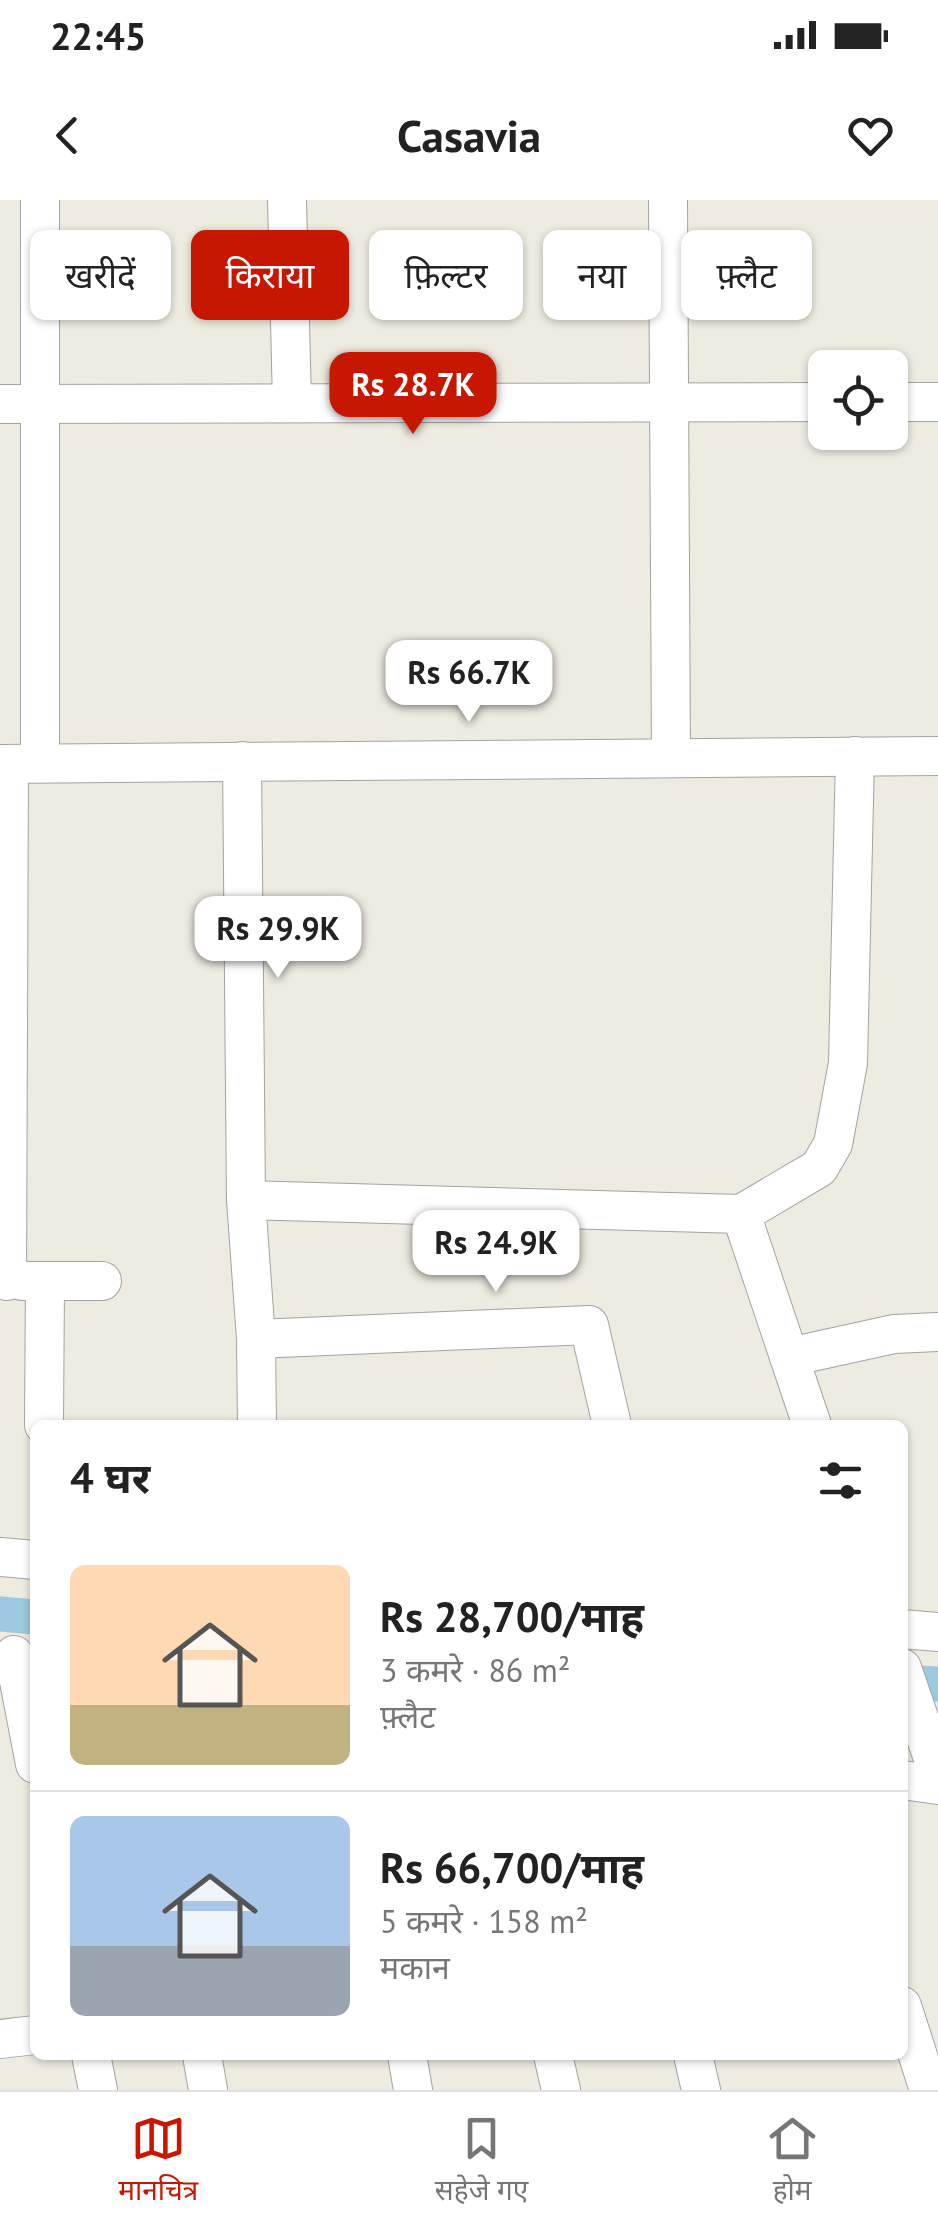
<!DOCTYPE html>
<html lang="hi">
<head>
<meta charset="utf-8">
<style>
  body { margin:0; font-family:"PT Sans","Noto Sans Devanagari",sans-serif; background:#f2f2f2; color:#222; height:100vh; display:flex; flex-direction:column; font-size:38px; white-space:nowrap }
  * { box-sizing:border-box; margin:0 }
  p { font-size:32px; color:#767676 }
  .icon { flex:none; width:55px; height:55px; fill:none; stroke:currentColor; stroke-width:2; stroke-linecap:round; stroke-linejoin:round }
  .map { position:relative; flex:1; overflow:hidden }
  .drawer { position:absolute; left:30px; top:1220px; width:878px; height:640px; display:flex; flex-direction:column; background:#fff; border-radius:15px; box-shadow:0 2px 8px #0004 }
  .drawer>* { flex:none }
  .top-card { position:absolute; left:30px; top:30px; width:880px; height:90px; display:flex; gap:20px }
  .fabs { position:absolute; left:808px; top:150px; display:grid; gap:20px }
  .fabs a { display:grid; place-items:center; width:100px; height:100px; border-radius:15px; background:#fff; box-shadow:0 2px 8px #0004; font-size:50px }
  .price { position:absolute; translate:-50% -85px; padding:0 22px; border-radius:20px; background:#fff; color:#222; font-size:32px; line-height:65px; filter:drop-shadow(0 2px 5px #0008) }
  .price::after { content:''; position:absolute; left:50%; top:60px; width:30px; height:22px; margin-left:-15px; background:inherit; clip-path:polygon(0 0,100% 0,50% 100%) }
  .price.on { background:#c81700; color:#fff }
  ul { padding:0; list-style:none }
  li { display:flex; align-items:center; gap:30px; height:250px; padding:0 40px }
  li+li { border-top:2px solid #e0e0e0 }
  li span { display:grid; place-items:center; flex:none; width:280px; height:200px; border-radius:15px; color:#555 }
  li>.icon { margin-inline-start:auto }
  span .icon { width:120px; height:120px; fill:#fffc; stroke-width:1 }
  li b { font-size:42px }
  h2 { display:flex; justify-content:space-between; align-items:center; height:120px; padding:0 40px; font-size:42px }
  .tag { padding:0 35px; border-radius:15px; background:#fff; box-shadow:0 2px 8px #0004; font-size:35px; line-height:90px }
  .tag.on { background:#c81700; color:#fff }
  .status { display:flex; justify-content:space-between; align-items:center; height:70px; padding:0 50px; background:#fff; direction:ltr }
  .status svg { height:28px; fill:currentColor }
  header { display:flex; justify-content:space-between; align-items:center; height:130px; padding:0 40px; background:#fff; font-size:45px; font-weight:800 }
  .menu { display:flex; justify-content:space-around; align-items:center; height:140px; border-top:2px solid #e0e0e0; background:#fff; font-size:28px; color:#767676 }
  .menu a { display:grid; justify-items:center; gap:5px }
  .menu .on { color:#c81700 }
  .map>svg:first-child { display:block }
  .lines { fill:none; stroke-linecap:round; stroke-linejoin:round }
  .canal { stroke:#9dc9e0; stroke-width:35 }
  .minor-casing { stroke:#a3a3a3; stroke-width:40 }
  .minor { stroke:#fff; stroke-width:38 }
</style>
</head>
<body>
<div class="status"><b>22:45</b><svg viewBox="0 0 49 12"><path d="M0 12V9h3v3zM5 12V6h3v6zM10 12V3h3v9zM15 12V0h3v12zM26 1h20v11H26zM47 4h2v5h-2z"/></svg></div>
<header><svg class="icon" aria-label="back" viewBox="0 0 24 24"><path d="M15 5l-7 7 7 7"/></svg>Casavia<svg class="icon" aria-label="heart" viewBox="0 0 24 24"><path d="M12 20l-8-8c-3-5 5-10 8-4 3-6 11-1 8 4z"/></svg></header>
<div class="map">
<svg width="938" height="1890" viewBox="0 0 938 1890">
  <rect width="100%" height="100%" fill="#eeebe0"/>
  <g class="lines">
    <g class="canal">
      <path d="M0,1414L35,1417"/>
      <path d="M902,1482L938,1484"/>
    </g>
    <defs>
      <g id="minor">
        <path d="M40,0V563"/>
        <path d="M287,0L292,203"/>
        <path d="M668,0L671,557"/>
        <path d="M890,202H938"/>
        <path d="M0,204L825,202"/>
        <path d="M242,561L246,1000L256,1139L257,1225"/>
        <path d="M0,564L938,556"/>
        <path d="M246,1000L741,1014L819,968L833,944L848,863L855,556"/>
        <path d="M741,1014L812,1225"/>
        <path d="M7,1081L9,564"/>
        <path d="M22,1081H102"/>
        <path d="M256,1139L589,1125L612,1225"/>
        <path d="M789,1157L894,1134L938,1132"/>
        <path d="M44,1225L45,1081"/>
        <path d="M0,1357L35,1360"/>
        <path d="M902,1429L938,1432"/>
        <path d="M14,1455L35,1564"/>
        <path d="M902,1468L938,1573"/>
        <path d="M902,1580L938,1585"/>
        <path d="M902,1806L929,1890"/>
        <path d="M0,1839L35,1835"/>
        <path d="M91,1855L98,1890"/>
        <path d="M202,1855L208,1890"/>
        <path d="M407,1855L413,1890"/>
        <path d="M553,1855L561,1890"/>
        <path d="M693,1855L701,1890"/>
      </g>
    </defs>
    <use href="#minor" class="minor-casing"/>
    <use href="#minor" class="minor"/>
  </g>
</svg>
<div class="fabs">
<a><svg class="icon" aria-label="locate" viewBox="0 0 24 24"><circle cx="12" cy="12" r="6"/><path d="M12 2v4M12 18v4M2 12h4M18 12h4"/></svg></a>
</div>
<b class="price on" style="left:413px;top:237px">Rs 28.7K</b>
<b class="price" style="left:469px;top:525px">Rs 66.7K</b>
<b class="price" style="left:278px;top:781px">Rs 29.9K</b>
<b class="price" style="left:496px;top:1095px">Rs 24.9K</b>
<div class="top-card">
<a class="tag">खरीदें</a>
<a class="tag on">किराया</a>
<a class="tag">फ़िल्टर</a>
<a class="tag">नया</a>
<a class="tag">फ़्लैट</a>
</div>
<section class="drawer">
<h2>4 घर<svg class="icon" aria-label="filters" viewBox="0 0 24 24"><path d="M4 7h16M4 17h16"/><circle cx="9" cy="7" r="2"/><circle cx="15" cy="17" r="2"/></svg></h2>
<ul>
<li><span style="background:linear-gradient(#ffd9b3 70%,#c2b280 0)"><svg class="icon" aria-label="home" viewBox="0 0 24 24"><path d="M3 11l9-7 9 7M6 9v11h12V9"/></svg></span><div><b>Rs 28,700/माह</b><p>3 कमरे · 86 m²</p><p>फ़्लैट</p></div></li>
<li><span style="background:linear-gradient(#a9c7e8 65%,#9aa5b1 0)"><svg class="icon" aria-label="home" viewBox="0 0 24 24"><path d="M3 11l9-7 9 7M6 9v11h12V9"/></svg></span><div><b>Rs 66,700/माह</b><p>5 कमरे · 158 m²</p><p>मकान</p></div></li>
</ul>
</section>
</div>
<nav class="menu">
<a class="on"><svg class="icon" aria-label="map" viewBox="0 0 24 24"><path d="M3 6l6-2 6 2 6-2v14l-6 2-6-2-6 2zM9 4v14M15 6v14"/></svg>मानचित्र</a>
<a><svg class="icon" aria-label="saved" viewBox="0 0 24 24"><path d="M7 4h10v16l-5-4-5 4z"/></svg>सहेजे गए</a>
<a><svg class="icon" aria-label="home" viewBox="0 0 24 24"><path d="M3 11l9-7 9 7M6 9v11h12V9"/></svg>होम</a>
</nav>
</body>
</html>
